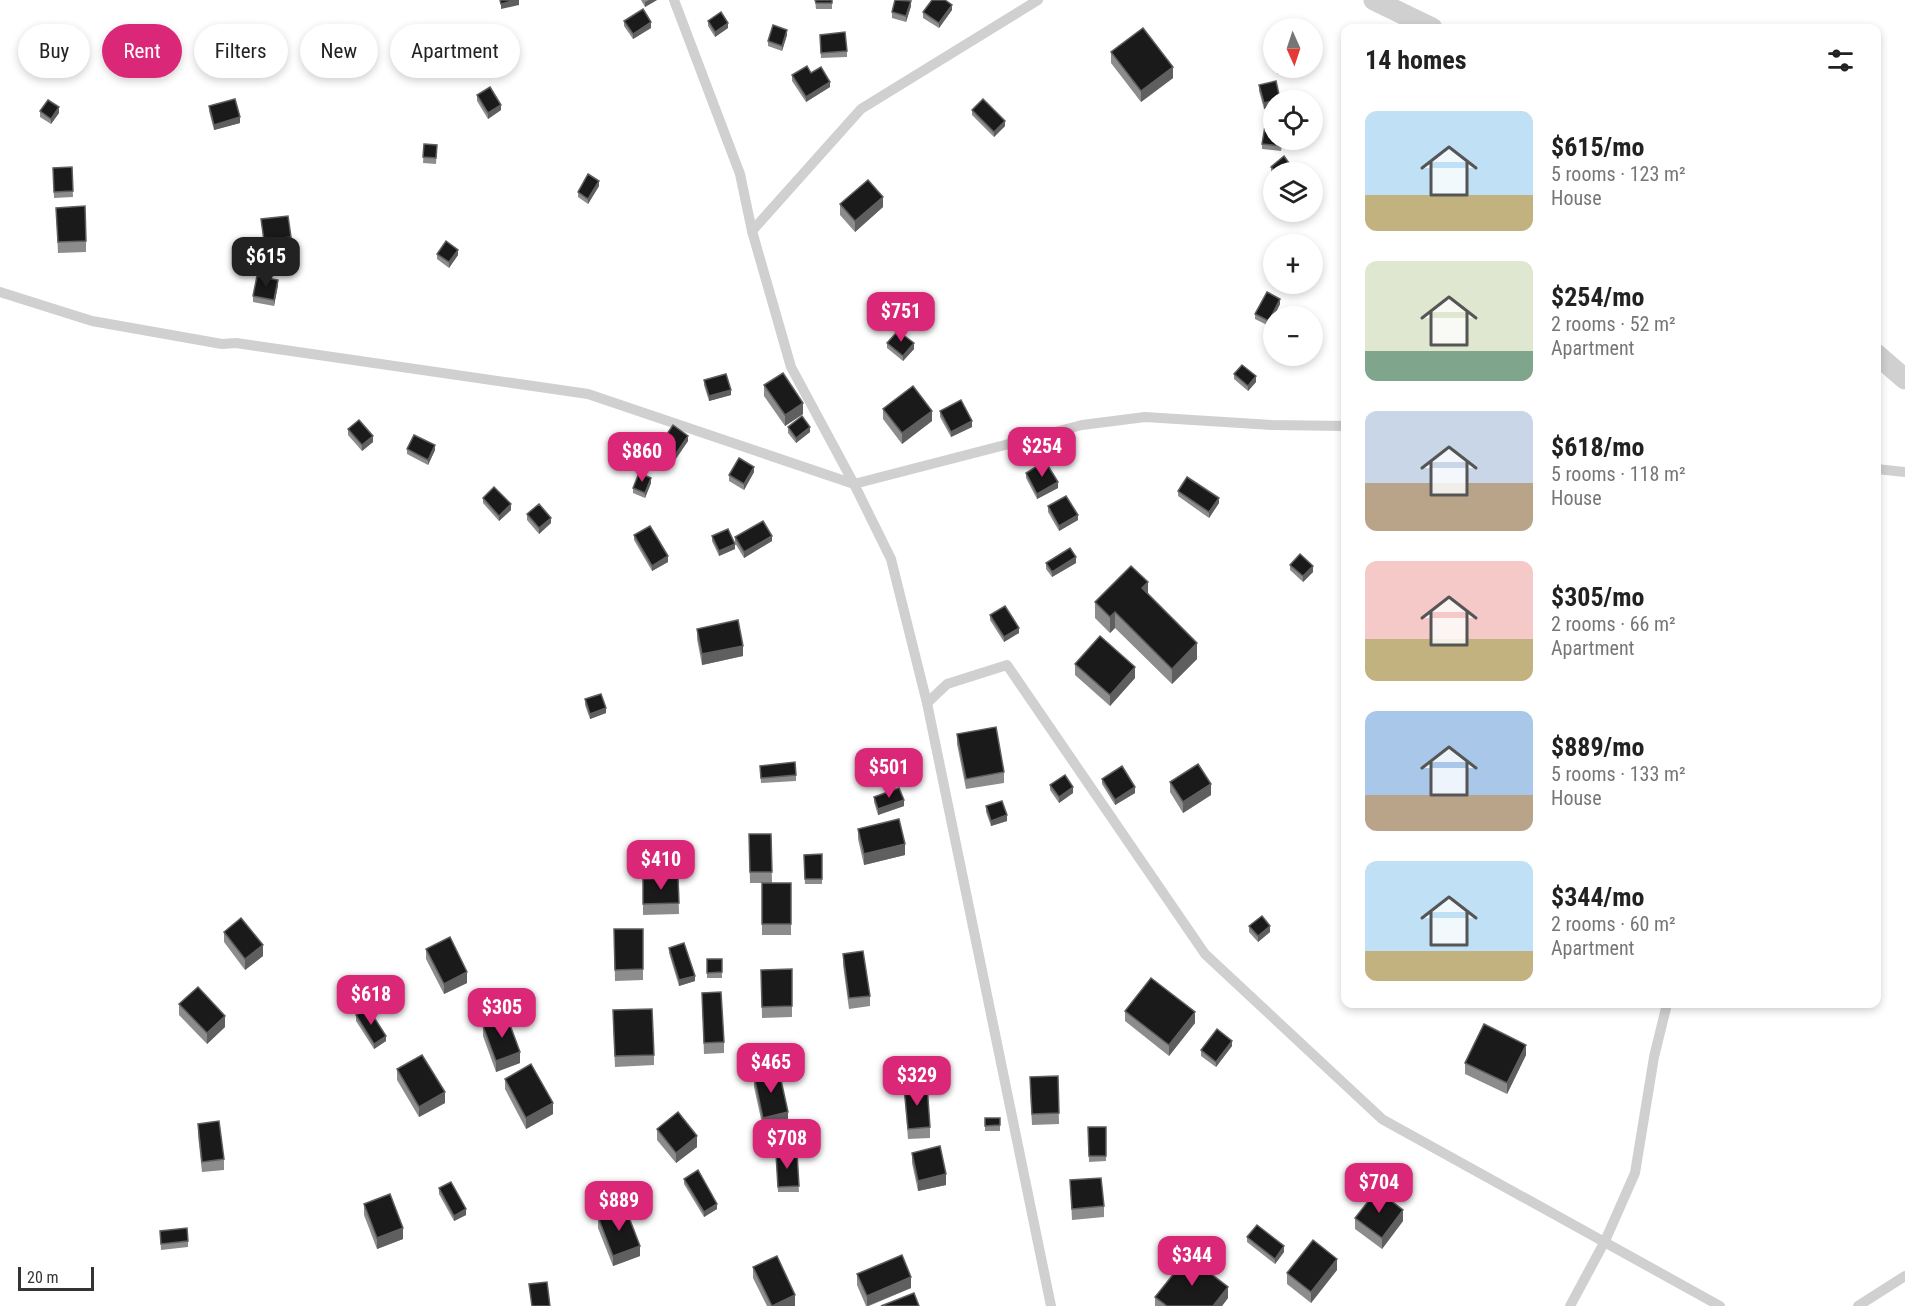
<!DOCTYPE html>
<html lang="en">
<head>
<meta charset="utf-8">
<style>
  body { margin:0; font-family:"Roboto Condensed",sans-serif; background:#f2f2f2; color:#222; height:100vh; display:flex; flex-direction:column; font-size:22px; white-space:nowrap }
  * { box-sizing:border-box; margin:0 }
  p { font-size:20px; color:#767676 }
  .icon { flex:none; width:33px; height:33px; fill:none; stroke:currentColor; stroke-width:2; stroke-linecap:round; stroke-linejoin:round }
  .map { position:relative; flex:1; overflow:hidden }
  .sheet { position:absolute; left:1341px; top:24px; width:540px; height:984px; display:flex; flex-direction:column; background:#fff; border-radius:12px; box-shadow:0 3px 9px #0003 }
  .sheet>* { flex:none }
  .guide { position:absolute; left:18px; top:24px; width:570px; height:54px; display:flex; gap:12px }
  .needle { width:39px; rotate:177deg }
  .fabs { position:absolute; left:1263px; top:18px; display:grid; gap:12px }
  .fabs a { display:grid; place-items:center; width:60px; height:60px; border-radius:50%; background:#fff; box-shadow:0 3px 9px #0003; font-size:30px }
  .scale { position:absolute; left:18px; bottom:15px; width:76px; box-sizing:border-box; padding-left:6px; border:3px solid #333; border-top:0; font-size:16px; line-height:21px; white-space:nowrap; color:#333; -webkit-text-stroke:4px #fff; paint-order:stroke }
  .price { position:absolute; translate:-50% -51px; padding:0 14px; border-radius:12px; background:#db2777; color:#fff; font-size:20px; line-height:39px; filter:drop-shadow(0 2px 3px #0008) }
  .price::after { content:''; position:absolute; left:50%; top:36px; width:18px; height:14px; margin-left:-9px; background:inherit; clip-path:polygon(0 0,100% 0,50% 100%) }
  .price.on { background:#222; color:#fff }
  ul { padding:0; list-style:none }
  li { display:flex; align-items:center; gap:18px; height:150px; padding:0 24px }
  li span { display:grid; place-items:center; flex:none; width:168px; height:120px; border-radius:12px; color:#555 }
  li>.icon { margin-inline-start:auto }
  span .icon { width:72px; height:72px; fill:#fffc; stroke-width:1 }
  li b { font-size:26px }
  h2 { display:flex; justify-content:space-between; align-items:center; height:72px; padding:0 24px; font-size:26px }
  .pill { padding:0 21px; border-radius:27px; background:#fff; box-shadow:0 3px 9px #0003; font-size:21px; line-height:54px }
  .pill.on { background:#db2777; color:#fff }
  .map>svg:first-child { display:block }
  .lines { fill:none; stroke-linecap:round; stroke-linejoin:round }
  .service { stroke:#d0d0d0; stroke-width:10 }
  .minor { stroke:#d0d0d0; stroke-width:21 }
  .wall { fill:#8c8c8c }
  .shaded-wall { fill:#5f5f5f }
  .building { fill:#1a1a1a; stroke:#5f5f5f; stroke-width:1.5 }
</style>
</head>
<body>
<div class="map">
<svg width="1905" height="1306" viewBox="0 0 1905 1306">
  <rect width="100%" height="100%" fill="#fff"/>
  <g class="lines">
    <g class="service">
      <path d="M674,0L740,174L752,231L791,367L854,484L891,559L927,703L1051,1306"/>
      <path d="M752,231L861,109L1038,0"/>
      <path d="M0,292L92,321L222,344L236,343L588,394L854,484L1082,425L1145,417L1272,425L1346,426"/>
      <path d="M1876,469L1905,472"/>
      <path d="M927,703L947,684L1007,665L1205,954L1382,1119L1720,1306"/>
      <path d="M1570,1306L1605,1241L1635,1173L1654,1057L1667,1004"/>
      <path d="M1858,1306L1905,1276"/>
    </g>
    <g class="minor">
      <path d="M1374,0L1432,28"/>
      <path d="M1876,354L1905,379"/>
    </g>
  </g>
  <g class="wall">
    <path d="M641,0H657L645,7Z"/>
    <path d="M815,0H832V9H816Z"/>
    <path d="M911,6L906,22L892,18V12Z"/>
    <path d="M952,10L939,28L923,18V12Z"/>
    <path d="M624,21L651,28L633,39L624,26Z"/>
    <path d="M708,21L728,28L715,37L708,26Z"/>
    <path d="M787,35L782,51L768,46V41Z"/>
    <path d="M820,40L847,51V57L821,58Z"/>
    <path d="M1111,52L1173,78L1141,102L1111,63Z"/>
    <path d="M811,73L830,87L806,102L792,81V75Z"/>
    <path d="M1259,85L1280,100L1264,109L1259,91Z"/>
    <path d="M477,95L501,110L488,119L477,101Z"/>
    <path d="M209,106L240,123L214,130L209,111Z"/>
    <path d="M972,110L1005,126L994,137L972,115Z"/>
    <path d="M40,111L59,113L51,124L40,117Z"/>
    <path d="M1274,140H1283L1281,151L1262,149V144Z"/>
    <path d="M424,144L437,145L436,164L423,163Z"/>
    <path d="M72,167L73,197L54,198L53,168Z"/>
    <path d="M1271,167L1294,172H1274V175L1271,172Z"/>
    <path d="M599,186L588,204L578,197V192Z"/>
    <path d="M840,204L883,207L855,232L840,215Z"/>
    <path d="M56,208L86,241V252L58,253Z"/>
    <path d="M261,219L291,237V242L264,246Z"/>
    <path d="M437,254L458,255L449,268L437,259Z"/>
    <path d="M278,285L274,306L253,302V296Z"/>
    <path d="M1280,304L1269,326L1255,319V314Z"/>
    <path d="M887,343L914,349L903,361L887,348Z"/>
    <path d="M1234,374L1256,382L1248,391L1234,379Z"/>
    <path d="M704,380L731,395L709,401L704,385Z"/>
    <path d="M764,385L803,414L785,426L764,396Z"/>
    <path d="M883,409L932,421L902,444L883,419Z"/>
    <path d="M940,411L972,427L951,437L940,417Z"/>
    <path d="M788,427L810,432L796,443L788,433Z"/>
    <path d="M348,429L373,442L362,451L348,435Z"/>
    <path d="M688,441L675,460L660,449V444Z"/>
    <path d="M407,449L435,450L428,465L407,454Z"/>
    <path d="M754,472L744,490L729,481V475Z"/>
    <path d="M1026,473L1058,488L1037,499L1026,478Z"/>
    <path d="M651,483L645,498L633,493V488Z"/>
    <path d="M1178,491L1219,503L1209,518L1178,496Z"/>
    <path d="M483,498L511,510L499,521L483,503Z"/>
    <path d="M1048,506L1078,520L1059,531L1048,512Z"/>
    <path d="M527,514L551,523L539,534L527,520Z"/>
    <path d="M634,535L668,562L652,571L634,540Z"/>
    <path d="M712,536L735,549L719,556L712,541Z"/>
    <path d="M735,537L772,541L744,558L735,543Z"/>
    <path d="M1046,563H1076L1052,577L1046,569Z"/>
    <path d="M1290,565L1313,572L1303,582L1290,570Z"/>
    <path d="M1148,593L1197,659L1172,684L1115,628L1110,633L1095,618V602Z"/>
    <path d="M990,615L1019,633L1004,642L990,620Z"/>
    <path d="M697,629L743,656L702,665L697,639Z"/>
    <path d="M1075,664L1135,678L1110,706L1075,675Z"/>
    <path d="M585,699L606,713L590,719L585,705Z"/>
    <path d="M957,734L1004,772V783L966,789L957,744Z"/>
    <path d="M760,766L796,775V781L761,783Z"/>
    <path d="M1102,779L1135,793L1115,805L1102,784Z"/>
    <path d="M1170,782L1211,795L1183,813L1170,792Z"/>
    <path d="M1050,785L1073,793L1059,803L1050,790Z"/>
    <path d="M874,797L904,806L878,815L874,802Z"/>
    <path d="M986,806L1007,821L991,826L986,812Z"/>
    <path d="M858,829L905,855L864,865L858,839Z"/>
    <path d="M749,834H771L772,883H791V935H762V883H750Z"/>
    <path d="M822,854V884H805L804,855Z"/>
    <path d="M678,878L679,914L643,915V879Z"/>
    <path d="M1249,926L1270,932L1258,942L1249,932Z"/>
    <path d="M614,929H643V980L615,981Z"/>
    <path d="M224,932L263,956L245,970L224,942Z"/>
    <path d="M669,948L695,981L679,986L669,953Z"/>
    <path d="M426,949L467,983L444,994L426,959Z"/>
    <path d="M843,954L870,996V1006L849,1009L843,965Z"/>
    <rect x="707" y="959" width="15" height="19"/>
    <path d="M792,969V1017L762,1018L761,970Z"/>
    <path d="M702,993L724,1042V1053L704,1054Z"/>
    <path d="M179,1004L225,1027L207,1044L179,1015Z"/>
    <path d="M1125,1011L1195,1023L1169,1056L1125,1021Z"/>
    <path d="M356,1015L386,1041L374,1049L356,1021Z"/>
    <path d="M613,1021L654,1055V1065L615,1067Z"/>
    <path d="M483,1026L520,1063L496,1072L483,1036Z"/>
    <path d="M1232,1046L1216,1067L1201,1056V1050Z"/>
    <path d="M1526,1055L1507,1094L1465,1074V1063Z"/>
    <path d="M397,1069L445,1103L419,1117L397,1080Z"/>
    <path d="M754,1076L788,1123L763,1128L754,1087Z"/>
    <path d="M1058,1076L1059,1124L1032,1125L1030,1088Z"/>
    <path d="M505,1079L553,1114L526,1129L505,1089Z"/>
    <path d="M904,1087L930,1127V1138L908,1139Z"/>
    <rect x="985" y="1118" width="15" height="13"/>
    <path d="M198,1124L224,1159V1170L202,1172L198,1135Z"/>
    <path d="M1088,1127H1106V1161L1089,1162Z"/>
    <path d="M657,1129L697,1147L676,1163L657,1140Z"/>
    <path d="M797,1153L799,1192H778L776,1154Z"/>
    <path d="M912,1153L946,1185L918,1191L912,1163Z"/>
    <path d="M684,1179L717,1209L704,1217L684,1184Z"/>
    <path d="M1070,1180L1104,1206V1217L1072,1220Z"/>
    <path d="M439,1188L466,1215L454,1221L439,1194Z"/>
    <path d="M364,1204L403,1239L377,1249L364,1215Z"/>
    <path d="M598,1217L640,1256L613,1266L598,1228Z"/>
    <path d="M1355,1218L1403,1221L1382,1249L1355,1229Z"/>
    <path d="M160,1231L188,1241V1247L161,1250Z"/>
    <path d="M1247,1237L1284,1252L1275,1264L1247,1242Z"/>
    <path d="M753,1267L795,1306H767L753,1278Z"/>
    <path d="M1337,1270L1311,1303L1287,1284V1273Z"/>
    <path d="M857,1274L911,1288L869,1306H866L857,1285Z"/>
    <path d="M1155,1297L1228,1298L1222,1306H1155Z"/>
  </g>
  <g class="shaded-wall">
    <path d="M516,0H519V5L501,9V4Z"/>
    <path d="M649,0H657L645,7V2Z"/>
    <path d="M911,1V6L906,22V16Z"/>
    <path d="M952,5V10L939,28V23Z"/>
    <path d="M651,22V28L633,39V34Z"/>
    <path d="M728,23V28L715,37V32Z"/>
    <path d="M787,30V35L782,51V46Z"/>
    <path d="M1173,67V78L1141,102V91Z"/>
    <path d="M1280,68H1293L1277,74V69Z"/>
    <path d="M830,82V87L806,102V97Z"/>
    <path d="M1274,101V106L1264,109V103Z"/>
    <path d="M501,105V110L488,119V113Z"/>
    <path d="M59,107V113L51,124V119Z"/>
    <path d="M240,117V123L214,130V125Z"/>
    <path d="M1005,121V126L994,137V132Z"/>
    <path d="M599,181V186L588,204V199Z"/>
    <path d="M883,197V207L855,232V221Z"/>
    <path d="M458,250V255L449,268V262Z"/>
    <path d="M278,280V285L274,306V300Z"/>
    <path d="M1280,299V304L1269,326V321Z"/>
    <path d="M914,343V349L903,361V356Z"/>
    <path d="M1256,376V382L1248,391V386Z"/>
    <path d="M731,390V395L709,401V396Z"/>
    <path d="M803,403V414L785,426V415Z"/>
    <path d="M932,411V421L902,444V433Z"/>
    <path d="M972,421V427L951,437V432Z"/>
    <path d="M810,427V432L796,443V438Z"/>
    <path d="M373,436V442L362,451V445Z"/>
    <path d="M688,436V441L675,460V455Z"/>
    <path d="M435,445V450L428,465V460Z"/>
    <path d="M754,467V472L744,490V484Z"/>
    <path d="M651,478V483L645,498V493Z"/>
    <path d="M1058,482V488L1037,499V494Z"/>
    <path d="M1219,498V503L1209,518V512Z"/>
    <path d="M511,504V510L499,521V516Z"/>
    <path d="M1078,515V520L1059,531V526Z"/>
    <path d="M551,518V523L539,534V528Z"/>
    <path d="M772,536V541L744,558V552Z"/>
    <path d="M735,544V549L719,556V551Z"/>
    <path d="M668,556V562L652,571V566Z"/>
    <path d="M1076,557V563L1052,577V572Z"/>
    <path d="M1313,566V572L1303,582V576Z"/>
    <path d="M1148,582V598L1142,588Z"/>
    <path d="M1115,612V628L1110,633V617Z"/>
    <path d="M1019,628V633L1004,642V637Z"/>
    <path d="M1197,643V659L1172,684V669Z"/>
    <path d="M743,646V656L702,665V654Z"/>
    <path d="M1135,667V678L1110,706V695Z"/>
    <path d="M606,708V713L590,719V714Z"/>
    <path d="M1211,784V795L1183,813V802Z"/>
    <path d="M1073,787V793L1059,803V797Z"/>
    <path d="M1135,787V793L1115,805V800Z"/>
    <path d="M904,800V806L878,815V809Z"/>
    <path d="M1007,815V821L991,826V821Z"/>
    <path d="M905,844V855L864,865V854Z"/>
    <path d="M1270,926V932L1258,942V936Z"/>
    <path d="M263,945V956L245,970V959Z"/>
    <path d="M467,972V983L444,994V984Z"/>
    <path d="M695,976V981L679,986V980Z"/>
    <path d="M1195,1012V1023L1169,1056V1045Z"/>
    <path d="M225,1016V1027L207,1044V1033Z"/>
    <path d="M386,1036V1041L374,1049V1044Z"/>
    <path d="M1232,1041V1046L1216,1067V1062Z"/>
    <path d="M1526,1045V1055L1507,1094V1083Z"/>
    <path d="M520,1052V1063L496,1072V1061Z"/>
    <path d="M445,1092V1103L419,1117V1107Z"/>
    <path d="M553,1103V1114L526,1129V1118Z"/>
    <path d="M788,1112V1123L763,1128V1118Z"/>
    <path d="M697,1136V1147L676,1163V1153Z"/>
    <path d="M946,1174V1185L918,1191V1181Z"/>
    <path d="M717,1204V1209L704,1217V1212Z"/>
    <path d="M466,1209V1215L454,1221V1216Z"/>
    <path d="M1403,1210V1221L1382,1249V1238Z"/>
    <path d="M403,1228V1239L377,1249V1238Z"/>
    <path d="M640,1246V1256L613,1266V1256Z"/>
    <path d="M1284,1246V1252L1275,1264V1259Z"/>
    <path d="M1337,1259V1270L1311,1303V1292Z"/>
    <path d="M911,1277V1288L867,1306V1296Z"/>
    <path d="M1228,1287V1298L1222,1306H1213Z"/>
    <path d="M795,1295V1306H772Z"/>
  </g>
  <g class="building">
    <path d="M500,0H516L501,4Z"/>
    <path d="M815,0H832V3H816Z"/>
    <path d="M895,0L911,1L906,16L892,12Z"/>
    <path d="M932,0H945L952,5L939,23L923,12Z"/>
    <path d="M643,9L651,22L633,34L624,21Z"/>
    <path d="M721,12L728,23L715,32L708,21Z"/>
    <path d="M773,25L787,30L782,46L768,41Z"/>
    <path d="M1143,28L1173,67L1141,91L1111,52Z"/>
    <path d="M845,32L847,51L821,53L820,35Z"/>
    <path d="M807,66L811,73L821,67L830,82L806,97L792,75Z"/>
    <path d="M1276,81L1280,99L1264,103L1259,85Z"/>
    <path d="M490,87L501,105L488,113L477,95Z"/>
    <path d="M235,99L240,117L214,125L209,106Z"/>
    <path d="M983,99L1005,121L994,132L972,110Z"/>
    <path d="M48,100L59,107L51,119L40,111Z"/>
    <path d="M1266,120L1274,121V140H1282L1281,146L1262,144Z"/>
    <path d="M424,144L437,145L436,158L423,157Z"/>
    <path d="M1284,156L1294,170L1291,172H1276L1271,167Z"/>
    <path d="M72,167L73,191L54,192L53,168Z"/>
    <path d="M588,174L599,181L588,199L578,192Z"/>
    <path d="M868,180L883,197L855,221L840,204Z"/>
    <path d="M85,206L86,241L58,242L56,208Z"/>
    <path d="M288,216L291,237L264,240L261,219Z"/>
    <path d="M446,241L458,250L449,262L437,254Z"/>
    <path d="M257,276L278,280L274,300L253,296Z"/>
    <path d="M1267,292L1280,299L1269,321L1255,314Z"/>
    <path d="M898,331L914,343L903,356L887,343Z"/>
    <path d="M1242,365L1256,376L1248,386L1234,374Z"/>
    <path d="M783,373L803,403L785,415L764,385Z"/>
    <path d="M726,374L731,390L709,396L704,380Z"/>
    <path d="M913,386L932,411L902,433L883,409Z"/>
    <path d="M961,400L972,421L951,432L940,411Z"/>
    <path d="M802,416L810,427L796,438L788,427Z"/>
    <path d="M359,420L373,436L362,445L348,429Z"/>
    <path d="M673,425L688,436L675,455L660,444Z"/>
    <path d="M414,435L435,445L428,460L407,449Z"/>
    <path d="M739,458L754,467L744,484L729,475Z"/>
    <path d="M1045,461L1058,482L1037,494L1026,473Z"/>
    <path d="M639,473L651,478L645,493L633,488Z"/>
    <path d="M1187,477L1219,498L1209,512L1178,491Z"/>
    <path d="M494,487L511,504L499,516L483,498Z"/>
    <path d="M1066,496L1078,515L1059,526L1048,506Z"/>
    <path d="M539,504L551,518L539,528L527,514Z"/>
    <path d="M763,521L772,536L744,552L735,537Z"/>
    <path d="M650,526L668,556L652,566L634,535Z"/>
    <path d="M728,529L735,544L719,551L712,536Z"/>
    <path d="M1070,548L1076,557L1052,572L1046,563Z"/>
    <path d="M1300,554L1313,566L1303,576L1290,565Z"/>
    <path d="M1131,566L1148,582L1142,588L1197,643L1172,669L1115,612L1110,617L1095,602Z"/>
    <path d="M1005,606L1019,628L1004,637L990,615Z"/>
    <path d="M738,620L743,646L702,654L697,629Z"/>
    <path d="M1100,636L1135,667L1110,695L1075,664Z"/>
    <path d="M601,694L606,708L590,714L585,699Z"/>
    <path d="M996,727L1004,772L966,779L957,734Z"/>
    <path d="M795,762L796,775L761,778L760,766Z"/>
    <path d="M1198,764L1211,784L1183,802L1170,782Z"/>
    <path d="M1122,766L1135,787L1115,800L1102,779Z"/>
    <path d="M1065,775L1073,787L1059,797L1050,785Z"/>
    <path d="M899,788L904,800L878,809L874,797Z"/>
    <path d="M1002,801L1007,815L991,821L986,806Z"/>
    <path d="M899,819L905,844L864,854L858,829Z"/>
    <path d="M749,834H771L772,872H750Z"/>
    <path d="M822,854V879H805L804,855Z"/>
    <path d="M678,878L679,903L643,904V879Z"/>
    <rect x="762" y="883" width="29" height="41"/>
    <path d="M1262,916L1270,926L1258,936L1249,926Z"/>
    <path d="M241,918L263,945L245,959L224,932Z"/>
    <path d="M614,929H643V969L615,970Z"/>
    <path d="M450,937L467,972L444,984L426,949Z"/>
    <path d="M684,943L695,976L679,980L669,948Z"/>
    <path d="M863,951L870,996L849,998L843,954Z"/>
    <path d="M707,959H722V972L707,973Z"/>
    <path d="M792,969V1006L762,1007L761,970Z"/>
    <path d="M1151,978L1195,1012L1169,1045L1125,1011Z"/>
    <path d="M198,987L225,1016L207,1033L179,1004Z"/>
    <path d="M721,992L724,1042L704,1043L702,993Z"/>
    <path d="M368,1008L386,1036L374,1044L356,1015Z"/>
    <path d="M652,1009L654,1055L615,1056L613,1010Z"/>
    <path d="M507,1017L520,1052L496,1061L483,1026Z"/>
    <path d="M1484,1024L1526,1045L1507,1083L1465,1063Z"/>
    <path d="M1217,1029L1232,1041L1216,1062L1201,1050Z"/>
    <path d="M422,1055L445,1092L419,1107L397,1069Z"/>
    <path d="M531,1064L553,1103L526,1118L505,1079Z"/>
    <path d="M779,1071L788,1112L763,1118L754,1076Z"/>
    <path d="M1058,1076L1059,1113L1032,1114L1030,1077Z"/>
    <path d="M927,1085L930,1127L908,1129L904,1087Z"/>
    <path d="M678,1112L697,1136L676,1153L657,1129Z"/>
    <path d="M985,1118H1000V1125L985,1126Z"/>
    <path d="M219,1121L224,1159L202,1162L198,1124Z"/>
    <path d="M1088,1127H1106V1156H1089Z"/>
    <path d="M940,1146L946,1174L918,1181L912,1153Z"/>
    <path d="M797,1153L799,1186L778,1187L776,1154Z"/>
    <path d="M698,1170L717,1204L704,1212L684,1179Z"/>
    <path d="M1101,1178L1104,1206L1072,1209L1070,1180Z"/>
    <path d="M451,1182L466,1209L454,1216L439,1188Z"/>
    <path d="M1377,1190L1403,1210L1382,1238L1355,1218Z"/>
    <path d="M390,1194L403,1228L377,1238L364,1204Z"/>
    <path d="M625,1207L640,1246L613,1256L598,1217Z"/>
    <path d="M1257,1225L1284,1246L1275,1259L1247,1237Z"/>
    <path d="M187,1228L188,1241L161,1244L160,1231Z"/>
    <path d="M1313,1240L1337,1259L1311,1292L1287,1273Z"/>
    <path d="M902,1255L911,1277L867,1296L857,1274Z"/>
    <path d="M777,1256L795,1295L772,1306L753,1267Z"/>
    <path d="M1188,1256L1228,1287L1213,1306H1167L1155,1297Z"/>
    <path d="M547,1282L550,1306H532L529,1284Z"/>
    <path d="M914,1293L919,1306H881Z"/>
  </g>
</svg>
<div class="fabs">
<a><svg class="needle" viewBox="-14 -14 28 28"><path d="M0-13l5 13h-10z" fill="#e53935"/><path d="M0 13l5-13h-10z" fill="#767676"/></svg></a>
<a><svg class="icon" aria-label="locate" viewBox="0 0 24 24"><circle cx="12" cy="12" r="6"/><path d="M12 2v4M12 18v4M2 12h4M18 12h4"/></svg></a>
<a><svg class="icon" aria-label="layers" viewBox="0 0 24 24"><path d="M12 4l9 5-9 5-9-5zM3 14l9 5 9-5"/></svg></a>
<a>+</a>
<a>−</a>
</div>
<div class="scale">20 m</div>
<b class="price on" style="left:266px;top:288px">$615</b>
<b class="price" style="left:901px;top:343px">$751</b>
<b class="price" style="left:1042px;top:478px">$254</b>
<b class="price" style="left:642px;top:483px">$860</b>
<b class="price" style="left:889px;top:799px">$501</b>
<b class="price" style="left:661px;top:891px">$410</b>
<b class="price" style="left:371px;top:1026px">$618</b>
<b class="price" style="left:502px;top:1039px">$305</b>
<b class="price" style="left:771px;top:1094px">$465</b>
<b class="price" style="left:917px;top:1107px">$329</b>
<b class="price" style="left:787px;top:1170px">$708</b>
<b class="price" style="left:1379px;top:1214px">$704</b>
<b class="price" style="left:619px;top:1232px">$889</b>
<b class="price" style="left:1192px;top:1287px">$344</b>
<div class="guide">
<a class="pill">Buy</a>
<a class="pill on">Rent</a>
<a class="pill">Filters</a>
<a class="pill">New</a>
<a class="pill">Apartment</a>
</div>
<section class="sheet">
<h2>14 homes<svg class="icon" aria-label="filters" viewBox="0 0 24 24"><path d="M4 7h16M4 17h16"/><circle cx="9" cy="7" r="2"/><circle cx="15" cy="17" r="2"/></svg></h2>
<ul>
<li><span style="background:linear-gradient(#bfe0f5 70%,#c2b280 0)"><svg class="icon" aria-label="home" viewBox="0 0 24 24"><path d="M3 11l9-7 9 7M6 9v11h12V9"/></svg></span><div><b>$615/mo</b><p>5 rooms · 123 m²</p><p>House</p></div></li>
<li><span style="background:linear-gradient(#dfe7d0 75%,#7fa58c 0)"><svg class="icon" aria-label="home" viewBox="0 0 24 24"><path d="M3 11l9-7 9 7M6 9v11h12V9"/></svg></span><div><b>$254/mo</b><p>2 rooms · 52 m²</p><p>Apartment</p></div></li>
<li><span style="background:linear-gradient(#c9d6e8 60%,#b9a48a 0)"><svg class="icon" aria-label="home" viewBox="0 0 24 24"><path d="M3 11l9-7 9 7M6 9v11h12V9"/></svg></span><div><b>$618/mo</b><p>5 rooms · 118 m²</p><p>House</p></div></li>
<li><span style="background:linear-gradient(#f6c9c9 65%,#c2b280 0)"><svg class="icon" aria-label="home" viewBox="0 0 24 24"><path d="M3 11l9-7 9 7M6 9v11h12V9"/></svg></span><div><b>$305/mo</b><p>2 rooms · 66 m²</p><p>Apartment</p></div></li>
<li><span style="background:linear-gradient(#a9c7e8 70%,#b9a48a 0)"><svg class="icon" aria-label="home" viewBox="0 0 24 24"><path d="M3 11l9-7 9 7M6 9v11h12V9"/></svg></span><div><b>$889/mo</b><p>5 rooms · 133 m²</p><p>House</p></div></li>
<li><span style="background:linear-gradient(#bfe0f5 75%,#c2b280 0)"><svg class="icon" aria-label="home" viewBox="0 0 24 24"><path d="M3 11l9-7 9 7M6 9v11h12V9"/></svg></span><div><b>$344/mo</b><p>2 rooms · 60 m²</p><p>Apartment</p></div></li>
</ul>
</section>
</div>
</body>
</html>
